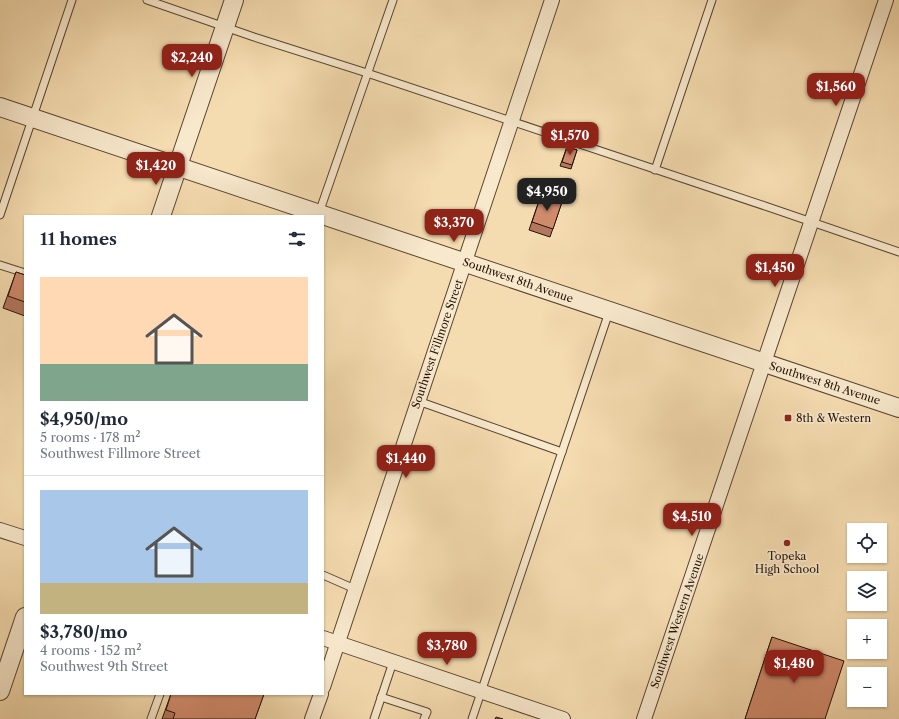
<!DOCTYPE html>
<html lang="en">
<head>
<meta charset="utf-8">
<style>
  body { margin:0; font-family:"Libre Caslon Text",serif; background:#f2f2f3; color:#1f2937; height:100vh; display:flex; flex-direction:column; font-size:15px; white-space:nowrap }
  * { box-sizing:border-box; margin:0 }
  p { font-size:13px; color:#747a83 }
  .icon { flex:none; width:22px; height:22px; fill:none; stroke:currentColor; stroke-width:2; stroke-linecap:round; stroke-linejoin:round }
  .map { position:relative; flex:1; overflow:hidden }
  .details { position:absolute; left:24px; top:215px; width:300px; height:480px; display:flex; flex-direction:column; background:#fff; border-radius:0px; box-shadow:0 1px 3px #0004 }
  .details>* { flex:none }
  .tools { position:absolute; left:847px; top:523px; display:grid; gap:8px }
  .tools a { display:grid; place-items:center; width:40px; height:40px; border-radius:0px; background:#fff; box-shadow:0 1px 3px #0004; font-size:20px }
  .price { position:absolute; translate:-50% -34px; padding:0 9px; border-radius:8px; background:#8f2418; color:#fff; font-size:13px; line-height:26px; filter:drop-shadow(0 1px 2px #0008) }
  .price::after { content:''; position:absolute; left:50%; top:24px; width:12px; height:9px; margin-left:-6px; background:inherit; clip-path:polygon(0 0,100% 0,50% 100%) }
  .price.selected { background:#222; color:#fff }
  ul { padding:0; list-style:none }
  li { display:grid; align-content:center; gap:8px; height:212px; padding:0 16px }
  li+li { border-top:1px solid #e0e1e3 }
  li span { display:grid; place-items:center; height:124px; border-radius:0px; color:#555 }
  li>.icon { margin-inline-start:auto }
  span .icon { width:72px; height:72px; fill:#fffc; stroke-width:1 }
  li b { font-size:17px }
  h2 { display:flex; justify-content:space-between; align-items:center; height:48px; padding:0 16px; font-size:17px }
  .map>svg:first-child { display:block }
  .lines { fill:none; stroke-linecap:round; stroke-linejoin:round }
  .service-casing { stroke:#584530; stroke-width:9 }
  .minor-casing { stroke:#584530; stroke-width:16 }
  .tertiary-casing { stroke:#584530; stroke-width:20 }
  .service { stroke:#f8e8cc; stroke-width:7 }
  .minor { stroke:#f8e8cc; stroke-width:14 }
  .tertiary { stroke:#f8e8cc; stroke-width:18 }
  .wall { fill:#b3775d; stroke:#241306 }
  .building { fill:#d08a6c; stroke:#241306 }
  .poi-dot { fill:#8f2418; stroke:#f8e8cc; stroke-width:1.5 }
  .labels { text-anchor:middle; stroke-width:3.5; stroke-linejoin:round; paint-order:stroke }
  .street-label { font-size:11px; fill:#241306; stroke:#f8e8cc }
  .poi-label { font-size:11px; fill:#241306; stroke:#f8e8cc; text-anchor:start }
</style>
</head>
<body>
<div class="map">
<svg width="899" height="719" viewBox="0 0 899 719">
  <rect width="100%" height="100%" fill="#f5dcb0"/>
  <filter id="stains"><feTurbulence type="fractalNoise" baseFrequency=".005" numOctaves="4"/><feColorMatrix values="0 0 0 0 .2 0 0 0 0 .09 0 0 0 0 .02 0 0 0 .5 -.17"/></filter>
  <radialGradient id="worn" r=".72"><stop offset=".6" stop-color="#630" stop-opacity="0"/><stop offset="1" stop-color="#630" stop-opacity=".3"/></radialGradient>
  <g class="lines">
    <defs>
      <g id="service">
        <path d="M147,0L254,37L367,73L768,207L899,252"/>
        <path d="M655,170L712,0"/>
        <path d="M319,213L393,0"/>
        <path d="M0,215L72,0"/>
        <path d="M0,265L25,273"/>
        <path d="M418,401L562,452"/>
        <path d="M323,575L355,589"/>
        <path d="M381,697L427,712L424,719"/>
        <path d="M151,719L160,694"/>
        <path d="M374,719L393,662"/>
        <path d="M472,719L609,312"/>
      </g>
      <g id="minor">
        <path d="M0,530L25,538"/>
        <path d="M323,638L563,719"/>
        <path d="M323,687L552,0"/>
        <path d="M312,719L321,694"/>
        <path d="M644,719L886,0"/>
      </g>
      <g id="tertiary">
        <path d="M0,107L899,408"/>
        <path d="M161,216L234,0"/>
        <path d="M0,691L25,617"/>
      </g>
    </defs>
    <use href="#service" class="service-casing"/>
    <use href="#minor" class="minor-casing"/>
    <use href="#tertiary" class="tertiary-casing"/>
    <use href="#service" class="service"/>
    <use href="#minor" class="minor"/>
    <use href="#tertiary" class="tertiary"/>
  </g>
  <g class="wall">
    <path d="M567,147L577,150L571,169L560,166Z"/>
    <path d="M541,195L562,202L550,237L529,230Z"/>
    <path d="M16,272L25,275V316L3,308Z"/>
    <path d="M772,637L825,719H745Z"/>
    <path d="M171,694H264L255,719H162Z"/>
  </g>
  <g class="building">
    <path d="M567,147L577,150L572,165L562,162Z"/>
    <path d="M541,195L562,202L553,229L532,222Z"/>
    <path d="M16,272L25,275V302L8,296Z"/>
    <path d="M772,637L844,661L825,719H745Z"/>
    <path d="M171,694H264L255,719H173L175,713L166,710Z"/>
    <path d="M496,717L503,719H495Z"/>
  </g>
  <g class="poi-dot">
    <rect x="784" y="414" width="8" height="8" rx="2"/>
    <circle cx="787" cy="543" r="4"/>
  </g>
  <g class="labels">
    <g class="street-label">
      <text transform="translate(518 280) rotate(19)" y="4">Southwest 8th Avenue</text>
      <text transform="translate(437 344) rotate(-71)" y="4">Southwest Fillmore Street</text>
      <text transform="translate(825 383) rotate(18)" y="4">Southwest 8th Avenue</text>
      <text transform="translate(677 621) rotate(-71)" y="4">Southwest Western Avenue</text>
    </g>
    <g class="poi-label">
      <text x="796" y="422">8th &amp; Western</text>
      <text x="787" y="560" text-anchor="middle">Topeka<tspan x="787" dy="13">High School</tspan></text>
    </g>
  </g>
  <rect width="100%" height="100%" filter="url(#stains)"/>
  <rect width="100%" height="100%" fill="url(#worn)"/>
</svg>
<div class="tools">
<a><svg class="icon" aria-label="locate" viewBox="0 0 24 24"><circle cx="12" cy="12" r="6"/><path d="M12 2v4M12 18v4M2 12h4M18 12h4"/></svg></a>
<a><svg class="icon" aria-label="layers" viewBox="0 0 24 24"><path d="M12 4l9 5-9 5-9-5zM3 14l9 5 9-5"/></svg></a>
<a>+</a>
<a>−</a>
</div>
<b class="price" style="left:192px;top:78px">$2,240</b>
<b class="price" style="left:836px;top:107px">$1,560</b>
<b class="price" style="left:570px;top:156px">$1,570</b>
<b class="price" style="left:156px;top:186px">$1,420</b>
<b class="price selected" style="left:547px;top:212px">$4,950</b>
<b class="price" style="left:454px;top:243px">$3,370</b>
<b class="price" style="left:775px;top:288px">$1,450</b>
<b class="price" style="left:406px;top:479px">$1,440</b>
<b class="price" style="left:692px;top:537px">$4,510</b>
<b class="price" style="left:447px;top:666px">$3,780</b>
<b class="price" style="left:794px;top:684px">$1,480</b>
<section class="details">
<h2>11 homes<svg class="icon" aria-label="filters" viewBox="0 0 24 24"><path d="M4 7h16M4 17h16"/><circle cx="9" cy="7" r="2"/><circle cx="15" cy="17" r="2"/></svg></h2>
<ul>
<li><span style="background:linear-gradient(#ffd9b3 70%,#7fa58c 0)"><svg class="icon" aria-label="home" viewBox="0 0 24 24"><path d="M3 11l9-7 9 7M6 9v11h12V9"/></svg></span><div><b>$4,950/mo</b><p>5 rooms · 178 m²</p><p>Southwest Fillmore Street</p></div></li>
<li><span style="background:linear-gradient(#a9c7e8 75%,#c2b280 0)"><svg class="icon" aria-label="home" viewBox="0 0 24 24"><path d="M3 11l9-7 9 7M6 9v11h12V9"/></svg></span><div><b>$3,780/mo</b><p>4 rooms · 152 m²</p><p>Southwest 9th Street</p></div></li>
</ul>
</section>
</div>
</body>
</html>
